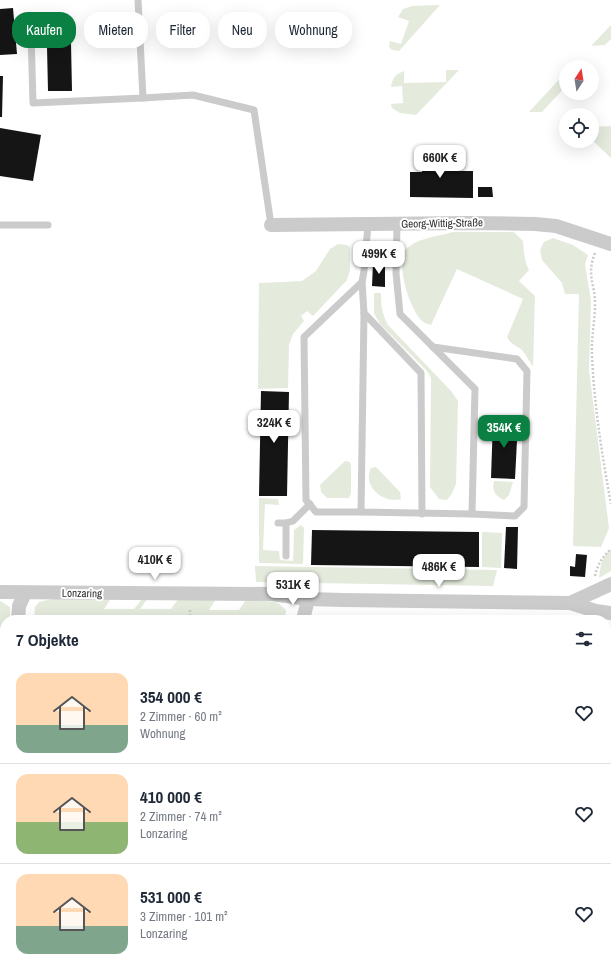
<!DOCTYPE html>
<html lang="de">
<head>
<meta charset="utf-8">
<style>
  body { margin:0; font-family:"Archivo Narrow",sans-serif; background:#f6f6f7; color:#1f2937; height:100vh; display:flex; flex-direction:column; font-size:15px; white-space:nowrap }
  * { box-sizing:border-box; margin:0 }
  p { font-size:13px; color:#747a83 }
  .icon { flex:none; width:22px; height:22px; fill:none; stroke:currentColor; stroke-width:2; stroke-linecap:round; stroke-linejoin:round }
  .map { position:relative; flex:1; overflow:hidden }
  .sheet { position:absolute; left:0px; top:615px; width:611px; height:356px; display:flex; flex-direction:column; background:#fff; border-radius:16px 16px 0 0; box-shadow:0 4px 16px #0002 }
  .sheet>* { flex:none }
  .hud { position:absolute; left:12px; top:12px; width:400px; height:36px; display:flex; gap:8px }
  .needle { width:26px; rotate:12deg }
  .fabs { position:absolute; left:559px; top:60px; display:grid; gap:8px }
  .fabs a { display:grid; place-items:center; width:40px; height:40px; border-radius:50%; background:#fff; box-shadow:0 4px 16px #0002; font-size:20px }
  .price { position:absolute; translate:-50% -34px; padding:0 9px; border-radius:8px; background:#fff; color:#222; font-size:13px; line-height:26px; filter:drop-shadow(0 1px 2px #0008) }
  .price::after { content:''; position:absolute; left:50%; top:24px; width:12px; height:9px; margin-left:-6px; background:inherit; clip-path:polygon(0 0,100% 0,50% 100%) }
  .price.active { background:#0b8043; color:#fff }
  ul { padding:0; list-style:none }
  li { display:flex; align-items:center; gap:12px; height:100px; padding:0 16px }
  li+li { border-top:1px solid #e0e1e3 }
  li span { display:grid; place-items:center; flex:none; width:112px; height:80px; border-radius:12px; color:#555 }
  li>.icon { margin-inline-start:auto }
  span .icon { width:48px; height:48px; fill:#fffc; stroke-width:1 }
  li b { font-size:17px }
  h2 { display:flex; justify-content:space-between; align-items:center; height:48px; padding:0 16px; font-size:17px }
  .tag { padding:0 14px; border-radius:16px; background:#fff; box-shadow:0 4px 16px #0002; font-size:14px; line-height:36px }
  .tag.active { background:#0b8043; color:#fff }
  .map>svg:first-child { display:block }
  .green { fill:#e4ebdd }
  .building { fill:#151515 }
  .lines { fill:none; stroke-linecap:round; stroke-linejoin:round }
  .path { stroke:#cbcbcb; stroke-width:2.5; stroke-dasharray:2 2; stroke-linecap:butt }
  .lane { stroke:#cbcbcb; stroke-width:7 }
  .street { stroke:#cbcbcb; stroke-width:14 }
  .labels { text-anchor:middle; stroke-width:4; stroke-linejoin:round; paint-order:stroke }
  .street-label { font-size:11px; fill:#2e2e2e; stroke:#fff }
</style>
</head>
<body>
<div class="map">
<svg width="611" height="971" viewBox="0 0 611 971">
  <rect width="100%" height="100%" fill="#fff"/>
  <g class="green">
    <path d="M440,5L399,51L392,50L389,47L390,41L401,44L409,21L398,17L403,9L412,6Z"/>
    <path d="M611,25V39L605,45L591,46Z"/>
    <path d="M446,70H459L416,115L400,113L392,108L391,104L403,103L402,86L391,87C392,78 396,74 404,71V83L446,82Z"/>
    <path d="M566,72V86L542,112H529Z"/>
    <path d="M611,126V158L592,140V127Z"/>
    <path d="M453,232H514L523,241C524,251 524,261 529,270L519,281L535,296L533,367C530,362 526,355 522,350C516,345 510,344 507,337L523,299L457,269L431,325C428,324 424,323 422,321C410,309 396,267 405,251C412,239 440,236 453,232Z"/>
    <path d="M553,238L573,245L588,255L585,264L591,301L589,370L609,528L601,547L573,546L579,294H565L562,283L542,260L540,250L544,242Z"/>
    <path d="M338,244L347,245L350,247V270L347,280L313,316L307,311L301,316L304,321L293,334L289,345L288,388L258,389L259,283L302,281L316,271L330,249Z"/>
    <path d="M374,293H381C381,305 382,314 388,325L451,391L458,401L456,484L452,493L447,500L439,499L430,487L431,378L427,371L380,324L374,313Z"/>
    <path d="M345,461L350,462L351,466V493L349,498H327L321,492L320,485Z"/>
    <path d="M376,467L400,492L401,499C383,504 362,486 371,468Z"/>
    <path d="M494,481L513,482L509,495L504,500C494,496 492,490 494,481Z"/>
    <path d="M259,498L278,499L279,505L265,504L263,550L279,551L280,560L293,561L294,530L301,525L304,528L303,564L259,563Z"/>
    <path d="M482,532L502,533L501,568L482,567Z"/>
    <path d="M611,549V571L599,578C600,567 602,556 611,549Z"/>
    <path d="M255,567V566L497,570L493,586L256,582Z"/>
    <path d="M61,597H112L104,609H134L143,598H148L140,609H171L179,598L216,599L209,610H239L247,598L278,603L286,610L285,620H34L35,607L39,602Z"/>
    <path d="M0,601L10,607V620H5V644L0,646Z"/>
  </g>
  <g class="building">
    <path d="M13,8L17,54L0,55V9Z"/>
    <path d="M64,43H71L72,91H48L47,47H64Z"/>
    <path d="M0,76H3L2,117H0Z"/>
    <path d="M0,128L41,135L33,181L0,176Z"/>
    <path d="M422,153H449L450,171H473V198L410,197V172H422Z"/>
    <path d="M478,187H492L493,197H478Z"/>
    <path d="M373,263H385V287L372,286Z"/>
    <path d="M261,391L289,392L287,496H259Z"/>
    <path d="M493,420L518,421L515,479L491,478Z"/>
    <path d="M506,527H518L517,569L504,568Z"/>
    <path d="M312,530L479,532V567L311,565Z"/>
    <path d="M576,554L587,555L585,577L570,576V566L575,567Z"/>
    <rect x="354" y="966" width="129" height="5"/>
  </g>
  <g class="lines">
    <g class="path">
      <path d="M595,253C586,276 595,282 595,304C595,321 591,338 592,355C594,405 602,455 611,504"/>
      <path d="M595,576C597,565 603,556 611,549"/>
      <path d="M145,620C171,618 197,615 223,620"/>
      <path d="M190,620V609"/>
      <path d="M596,966L599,971"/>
      <path d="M311,971V966"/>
    </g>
    <g class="lane">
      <path d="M31,32L33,103L143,98L138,0"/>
      <path d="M143,98L193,95L254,110L271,225"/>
      <path d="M0,225H48"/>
      <path d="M368,225L364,271L362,282L364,313L361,512L472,514L475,389L400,314L396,273L397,224"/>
      <path d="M364,313L421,373L422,514"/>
      <path d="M433,347L517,359L527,371L524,507L515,516L472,514"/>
      <path d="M361,512H316L306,500L304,337L362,282"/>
      <path d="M278,523H286"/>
      <path d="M286,556V523L293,521L310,504"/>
    </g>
    <g class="street">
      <path d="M271,225L469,223L535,224L556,226L611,244"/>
      <path d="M0,592L272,594L308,599L343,600L570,603L596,611L611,613"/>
      <path d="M570,603L611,584"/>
      <path d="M18,620L19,606L25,593"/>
      <path d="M303,620L308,599"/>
      <path d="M0,656H5"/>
      <path d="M0,945H5"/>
    </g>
  </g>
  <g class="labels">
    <g class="street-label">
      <text transform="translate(442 223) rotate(-1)" y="4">Georg-Wittig-Straße</text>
      <text transform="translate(82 593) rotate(1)" y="4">Lonzaring</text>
    </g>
  </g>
</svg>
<div class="fabs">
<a><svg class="needle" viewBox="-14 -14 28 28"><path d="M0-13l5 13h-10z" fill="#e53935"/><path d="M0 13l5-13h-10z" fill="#747a83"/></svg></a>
<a><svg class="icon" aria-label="locate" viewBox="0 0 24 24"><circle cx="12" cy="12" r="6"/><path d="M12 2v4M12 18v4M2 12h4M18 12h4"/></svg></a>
</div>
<b class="price" style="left:440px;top:179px">660K €</b>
<b class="price" style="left:379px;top:275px">499K €</b>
<b class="price" style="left:274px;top:444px">324K €</b>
<b class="price active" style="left:504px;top:449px">354K €</b>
<b class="price" style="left:155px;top:581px">410K €</b>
<b class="price" style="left:439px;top:588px">486K €</b>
<b class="price" style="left:293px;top:606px">531K €</b>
<div class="hud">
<a class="tag active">Kaufen</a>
<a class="tag">Mieten</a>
<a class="tag">Filter</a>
<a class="tag">Neu</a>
<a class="tag">Wohnung</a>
</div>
<section class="sheet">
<h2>7 Objekte<svg class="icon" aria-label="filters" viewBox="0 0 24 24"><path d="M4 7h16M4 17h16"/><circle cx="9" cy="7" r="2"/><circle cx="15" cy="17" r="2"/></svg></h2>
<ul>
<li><span style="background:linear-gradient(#ffd9b3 65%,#7fa58c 0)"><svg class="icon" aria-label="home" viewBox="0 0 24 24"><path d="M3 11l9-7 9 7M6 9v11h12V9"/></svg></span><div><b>354 000 €</b><p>2 Zimmer · 60 m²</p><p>Wohnung</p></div><svg class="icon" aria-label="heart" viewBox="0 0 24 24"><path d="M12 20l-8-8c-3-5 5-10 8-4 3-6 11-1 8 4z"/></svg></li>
<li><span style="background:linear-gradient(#ffd9b3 60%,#8fb573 0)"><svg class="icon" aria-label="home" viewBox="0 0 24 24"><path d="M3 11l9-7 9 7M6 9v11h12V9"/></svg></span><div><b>410 000 €</b><p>2 Zimmer · 74 m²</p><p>Lonzaring</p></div><svg class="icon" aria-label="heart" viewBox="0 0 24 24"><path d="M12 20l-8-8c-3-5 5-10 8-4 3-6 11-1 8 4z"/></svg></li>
<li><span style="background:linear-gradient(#ffd9b3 65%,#7fa58c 0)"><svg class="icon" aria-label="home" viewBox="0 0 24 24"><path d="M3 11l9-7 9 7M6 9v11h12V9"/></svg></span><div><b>531 000 €</b><p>3 Zimmer · 101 m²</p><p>Lonzaring</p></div><svg class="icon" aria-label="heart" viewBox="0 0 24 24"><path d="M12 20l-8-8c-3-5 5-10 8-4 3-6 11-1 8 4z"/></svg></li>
</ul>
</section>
</div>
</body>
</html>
